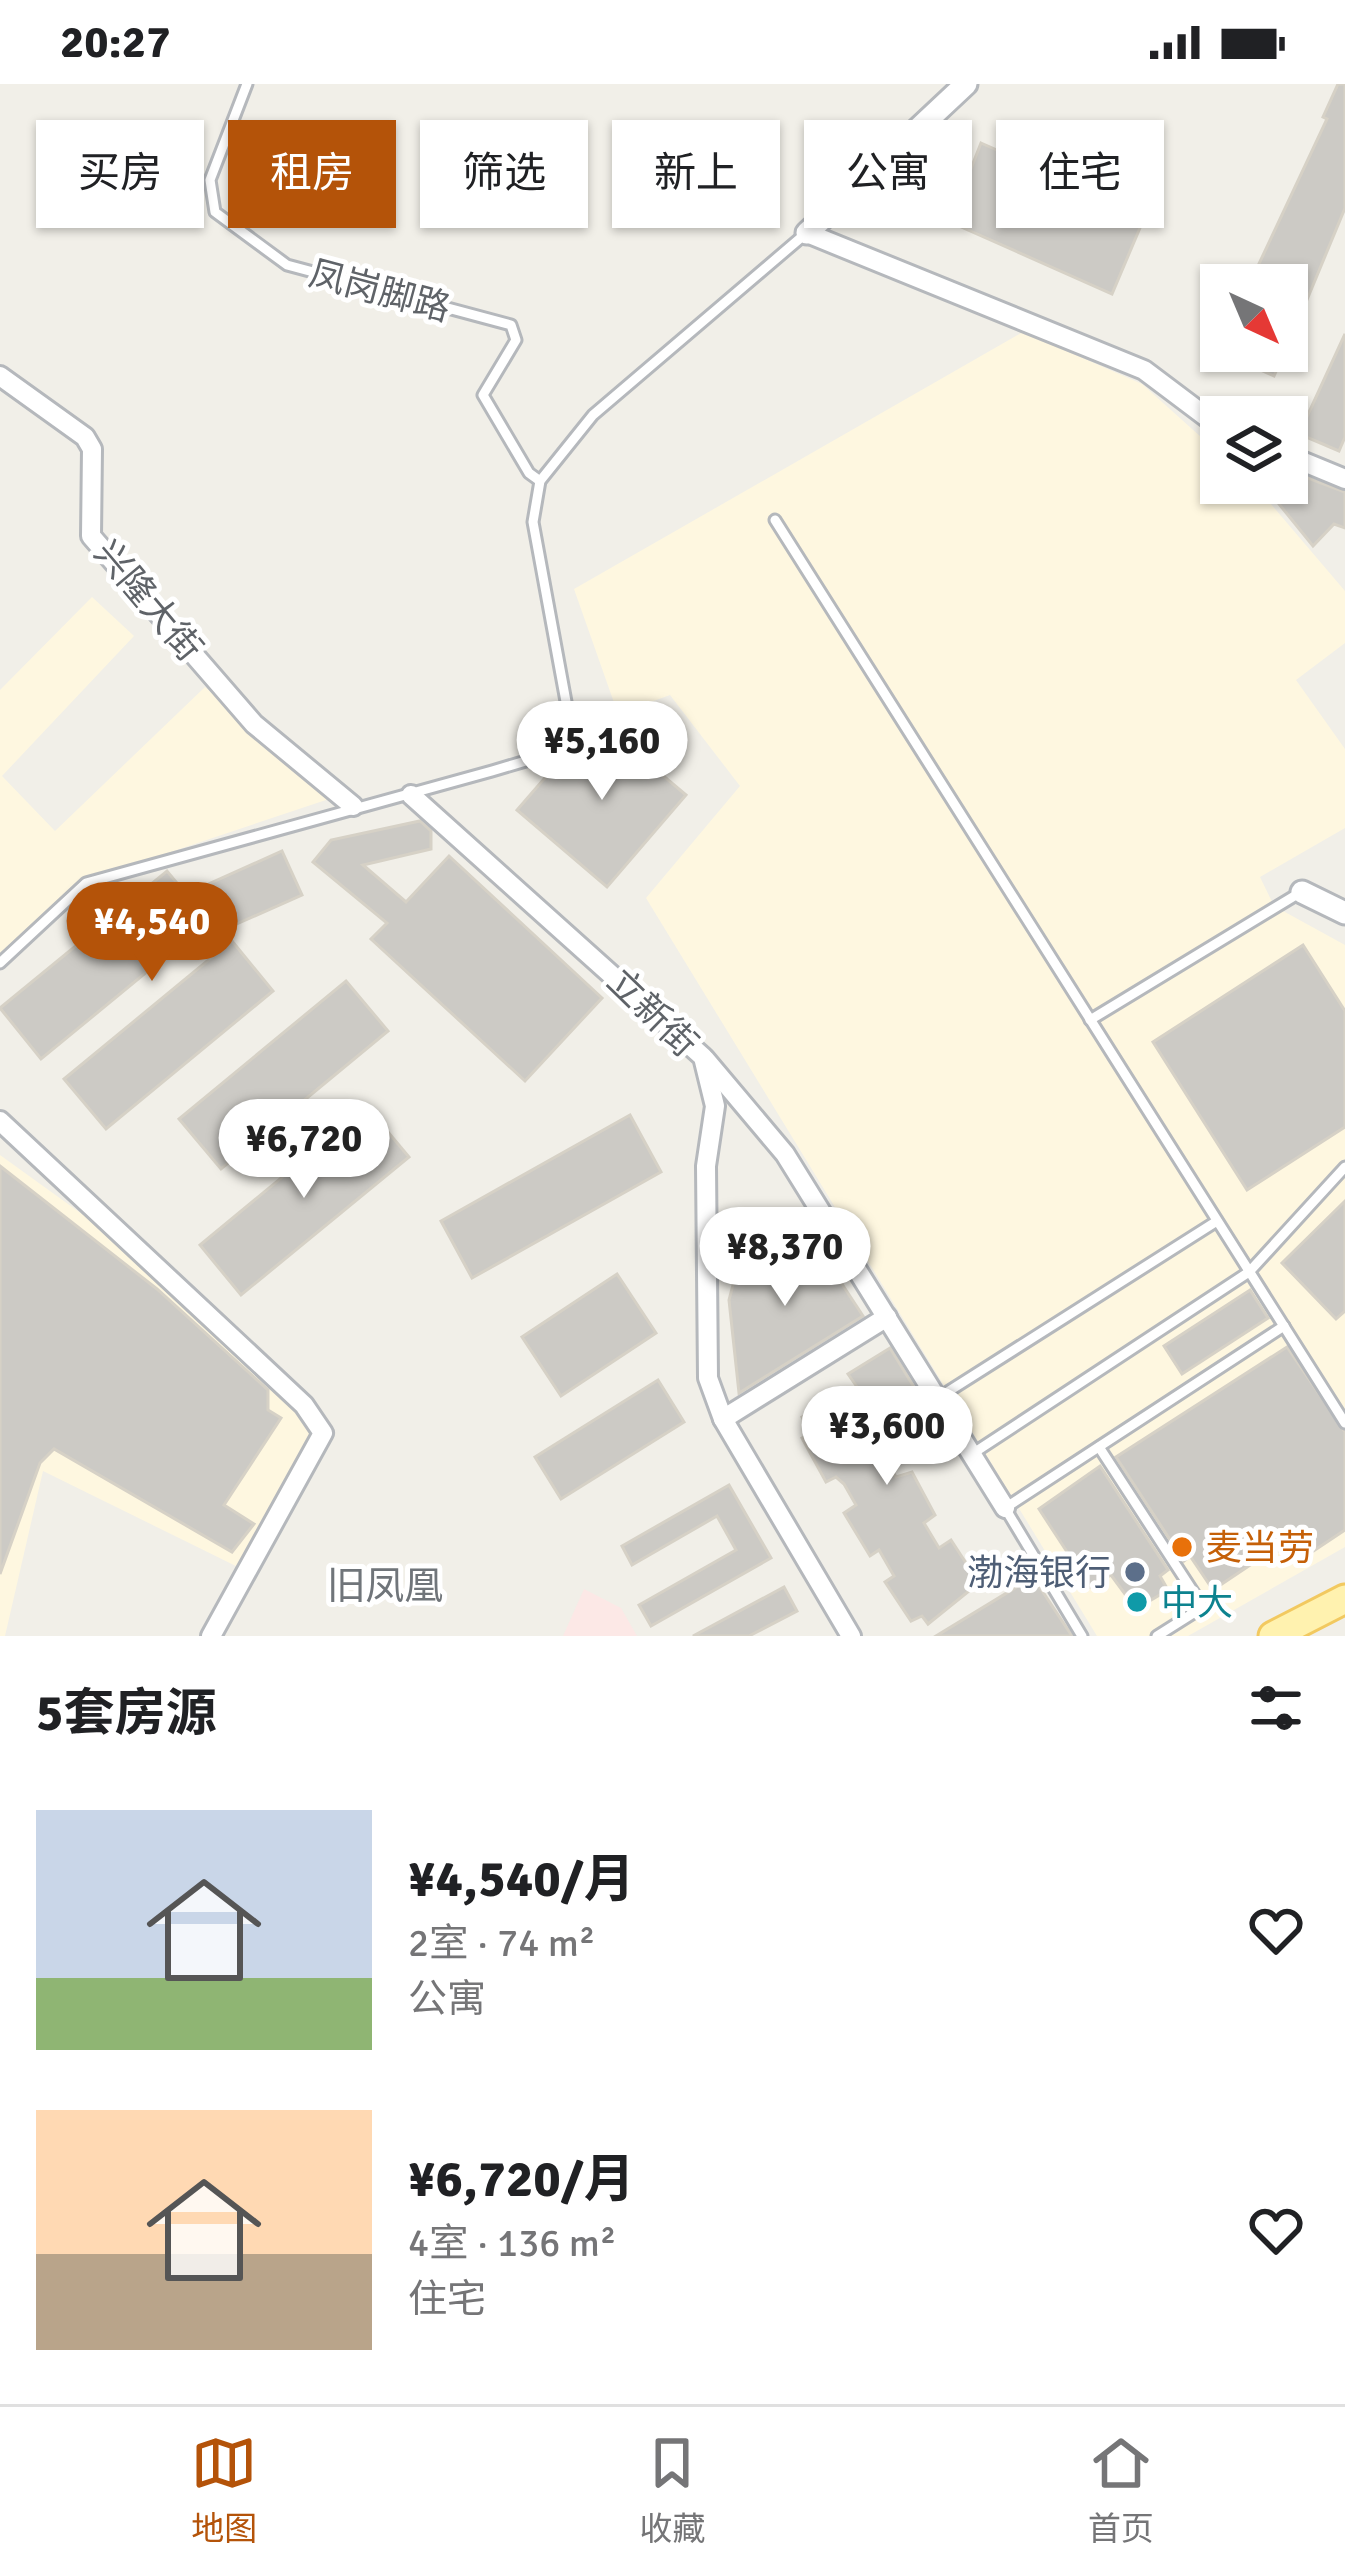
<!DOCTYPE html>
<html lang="zh">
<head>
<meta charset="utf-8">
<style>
  body { margin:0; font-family:Signika,"Noto Sans SC",sans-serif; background:#f2f2f2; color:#202124; height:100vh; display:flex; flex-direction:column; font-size:45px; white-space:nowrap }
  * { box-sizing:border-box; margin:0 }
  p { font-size:39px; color:#757577 }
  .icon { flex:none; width:66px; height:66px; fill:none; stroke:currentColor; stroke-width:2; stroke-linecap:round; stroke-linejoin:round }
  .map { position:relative; height:1552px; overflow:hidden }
  .sheet { display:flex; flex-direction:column; background:#fff; flex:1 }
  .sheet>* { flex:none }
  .hud { position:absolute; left:36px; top:36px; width:1275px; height:108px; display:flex; gap:24px }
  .needle { width:78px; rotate:136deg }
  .tools { position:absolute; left:1200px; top:180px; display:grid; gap:24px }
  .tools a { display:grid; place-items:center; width:108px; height:108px; border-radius:0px; background:#fff; box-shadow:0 3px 9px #0004; font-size:60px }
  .price { position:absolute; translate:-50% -102px; padding:0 27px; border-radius:42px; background:#fff; color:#222; font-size:39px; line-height:78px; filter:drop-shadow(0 3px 6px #0008) }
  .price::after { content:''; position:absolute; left:50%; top:72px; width:36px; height:27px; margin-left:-18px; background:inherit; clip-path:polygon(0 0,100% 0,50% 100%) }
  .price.current { background:#b45309; color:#fff }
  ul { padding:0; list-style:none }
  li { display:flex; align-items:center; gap:36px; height:300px; padding:0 36px }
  li span { display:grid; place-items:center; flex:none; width:336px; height:240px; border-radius:0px; color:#555 }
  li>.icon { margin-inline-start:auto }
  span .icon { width:144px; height:144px; fill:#fffc; stroke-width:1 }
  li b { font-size:51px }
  h2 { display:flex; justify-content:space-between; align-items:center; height:144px; padding:0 36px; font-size:51px }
  .pill { padding:0 42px; border-radius:0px; background:#fff; box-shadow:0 3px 9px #0004; font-size:42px; line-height:108px }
  .pill.current { background:#b45309; color:#fff }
  .status { display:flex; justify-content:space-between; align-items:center; height:84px; padding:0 60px; background:#fff; direction:ltr }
  .status svg { height:33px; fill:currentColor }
  .dock { display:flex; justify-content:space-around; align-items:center; height:168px; border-top:3px solid #e0e0e0; background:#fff; font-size:33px; color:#757577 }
  .dock a { display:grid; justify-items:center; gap:6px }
  .dock .current { color:#b45309 }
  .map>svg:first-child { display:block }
  .commercial { fill:#fef7e0 }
  .medical { fill:#fce8e6 }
  .building { fill:#cccac5; stroke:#d6d1c6; stroke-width:3 }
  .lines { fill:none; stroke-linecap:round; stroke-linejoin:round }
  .service-casing { stroke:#b5b8bc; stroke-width:15 }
  .minor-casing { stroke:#b5b8bc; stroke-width:24 }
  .tertiary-casing { stroke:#b5b8bc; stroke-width:27 }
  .primary-casing { stroke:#f2c960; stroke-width:33 }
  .service { stroke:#fff; stroke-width:9 }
  .minor { stroke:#fff; stroke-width:18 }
  .tertiary { stroke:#fff; stroke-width:21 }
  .primary { stroke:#fff2af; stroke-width:27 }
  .food-dot { fill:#e8710a; stroke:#fff; stroke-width:4.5 }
  .service-dot { fill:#5c6f8a; stroke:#fff; stroke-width:4.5 }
  .culture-dot { fill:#0f9aa8; stroke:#fff; stroke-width:4.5 }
  .labels { text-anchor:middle; stroke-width:10; stroke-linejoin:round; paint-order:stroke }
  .street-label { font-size:36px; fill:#5f6368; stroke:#fff }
  .food-label { font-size:36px; fill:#c56008; stroke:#fff; text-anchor:start }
  .service-label { font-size:36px; fill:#4e5e75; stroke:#fff; text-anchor:end }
  .culture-label { font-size:36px; fill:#0d838f; stroke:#fff; text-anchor:start }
  .neighbourhood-label { font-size:39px; fill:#70757a; stroke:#fff }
</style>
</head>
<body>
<div class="status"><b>20:27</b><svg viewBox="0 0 49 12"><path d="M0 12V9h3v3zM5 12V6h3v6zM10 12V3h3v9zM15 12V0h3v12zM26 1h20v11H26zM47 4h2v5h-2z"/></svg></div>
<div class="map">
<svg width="1345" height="1552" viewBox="0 0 1345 1552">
  <rect width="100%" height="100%" fill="#f1efe8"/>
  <g class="commercial">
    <path d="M1023,248L1142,300L1221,371V399H1253L1345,507V559L1296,596L1345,665V744L1260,793L1274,822L1345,861V1463L1188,1552H1097L646,814L740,702L670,611L618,630L574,505Z"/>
    <path d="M92,513L134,552L2,692L55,747L205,603L332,714L84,797L0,874V606Z"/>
    <path d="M0,1071L172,1195L318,1341L246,1487L43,1387L5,1552H0Z"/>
  </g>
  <path class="medical" d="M584,1505L621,1524L637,1552H563Z"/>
  <g class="building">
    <path d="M1338,0H1345V124L1287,264V201H1249L1327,35L1323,33Z"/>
    <path d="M981,59L1145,132L1112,210L950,138Z"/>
    <path d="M1345,250V353L1339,367L1299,350Z"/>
    <path d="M1218,267H1285L1274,292Z"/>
    <path d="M1287,386L1345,408V444L1334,440L1313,462L1262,399H1287Z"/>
    <path d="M596,635L686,711L607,803L517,726Z"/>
    <path d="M420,737L431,747V765L363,781L406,818L449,772L602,914L525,997L371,855L387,839L313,778L331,756Z"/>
    <path d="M282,767L302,811L223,846L273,907L106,1045L64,995L223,864L211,835L41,975L0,924L167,787L186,810Z"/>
    <path d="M1303,861L1345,927V1043L1247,1106L1153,958Z"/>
    <path d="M346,897L388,947L221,1085L179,1035Z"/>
    <path d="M367,1023L409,1073L241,1211L200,1161Z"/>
    <path d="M630,1031L661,1088L472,1194L441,1137Z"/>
    <path d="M0,1082L157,1205L268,1306V1326L281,1334L224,1421L254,1440L232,1468L54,1365L40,1379L0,1490Z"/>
    <path d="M1345,1117V1227L1336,1235L1282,1179Z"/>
    <path d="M811,1153L863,1232L739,1309L729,1216L739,1178Z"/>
    <path d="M617,1190L656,1249L561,1312L522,1253Z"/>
    <path d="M1250,1206L1268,1234L1182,1290L1164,1262Z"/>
    <path d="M1287,1263L1345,1348V1446L1312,1468L1304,1456L1284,1470L1274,1465L1213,1506L1190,1472L1184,1477L1116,1373Z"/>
    <path d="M890,1264L925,1321L873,1353L896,1393L912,1388L935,1431L924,1439L939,1464L951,1456L979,1499L928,1540L922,1532L911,1537L885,1498L894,1492L879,1466L870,1472L844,1429L856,1421L844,1400L836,1393L826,1398L802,1354L811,1349L802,1333L857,1303L848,1290Z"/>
    <path d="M658,1296L684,1338L561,1415L535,1373Z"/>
    <path d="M1100,1382L1168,1486L1160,1492L1168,1506L1136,1525L1111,1491L1090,1503L1039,1425Z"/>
    <path d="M729,1401L771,1474L651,1542L639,1521L736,1466L717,1432L632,1481L622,1462Z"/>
    <path d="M1033,1493L1072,1552H936Z"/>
    <path d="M784,1503L797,1527L749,1552H693Z"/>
  </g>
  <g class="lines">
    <defs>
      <g id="service">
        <path d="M247,0L210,96L215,128L287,181L511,241L516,256L483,311L529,389L540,397"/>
        <path d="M775,436L1345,1339"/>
        <path d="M0,879L86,799L492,687L536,674L561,659L567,623L533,438L540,397L593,331L804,151"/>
        <path d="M1090,936L1301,808"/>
        <path d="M938,1314L1217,1137"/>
        <path d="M1099,1363L1203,1523L1157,1552"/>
        <path d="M972,1370L1249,1188L1345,1083"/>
        <path d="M1082,1552L1005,1424L1284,1242"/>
      </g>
      <g id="minor">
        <path d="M807,149L1144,286L1221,344"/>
        <path d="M0,292L85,353L92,365L91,452L254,640L353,722"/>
        <path d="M1287,371L1345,395"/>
        <path d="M411,711L703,973L715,1022L706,1082L708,1294L723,1335L851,1552"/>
        <path d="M705,975L785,1070L1005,1424"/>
        <path d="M0,1037L304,1321L323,1349L211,1552"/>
        <path d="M723,1335L887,1233"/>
      </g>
      <g id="tertiary">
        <path d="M807,149L966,0"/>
        <path d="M1302,808L1345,829"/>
      </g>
      <path id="primary" d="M1273,1552L1345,1515"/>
    </defs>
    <use href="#service" class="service-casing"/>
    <use href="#minor" class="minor-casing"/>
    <use href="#tertiary" class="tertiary-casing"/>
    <use href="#primary" class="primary-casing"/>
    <use href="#service" class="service"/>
    <use href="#minor" class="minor"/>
    <use href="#tertiary" class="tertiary"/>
    <use href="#primary" class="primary"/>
  </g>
  <circle class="food-dot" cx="1182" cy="1463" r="12"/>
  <circle class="service-dot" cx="1135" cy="1488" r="12"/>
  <circle class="culture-dot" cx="1137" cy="1518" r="12"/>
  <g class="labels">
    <g class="street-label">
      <text transform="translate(380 206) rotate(15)" y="13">凤岗脚路</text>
      <text transform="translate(149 516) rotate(50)" y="13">兴隆大街</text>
      <text transform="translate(653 928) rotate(44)" y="13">立新街</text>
    </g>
    <g class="food-label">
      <text x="1206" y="1476">麦当劳</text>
    </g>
    <g class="service-label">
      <text x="1111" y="1501">渤海银行</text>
    </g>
    <g class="culture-label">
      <text x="1161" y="1531">中大</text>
    </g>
    <g class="neighbourhood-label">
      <text x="385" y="1515">旧凤凰</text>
    </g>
  </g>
</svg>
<div class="tools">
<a><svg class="needle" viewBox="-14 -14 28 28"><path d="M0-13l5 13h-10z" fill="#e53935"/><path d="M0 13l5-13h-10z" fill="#757577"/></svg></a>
<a><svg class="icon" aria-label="layers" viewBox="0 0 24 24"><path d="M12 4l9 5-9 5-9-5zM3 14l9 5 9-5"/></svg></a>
</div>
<b class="price" style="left:602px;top:719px">¥5,160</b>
<b class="price current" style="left:152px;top:900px">¥4,540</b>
<b class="price" style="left:304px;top:1117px">¥6,720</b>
<b class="price" style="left:785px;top:1225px">¥8,370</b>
<b class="price" style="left:887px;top:1404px">¥3,600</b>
<div class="hud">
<a class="pill">买房</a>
<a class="pill current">租房</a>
<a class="pill">筛选</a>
<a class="pill">新上</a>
<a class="pill">公寓</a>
<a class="pill">住宅</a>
</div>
</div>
<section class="sheet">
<h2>5套房源<svg class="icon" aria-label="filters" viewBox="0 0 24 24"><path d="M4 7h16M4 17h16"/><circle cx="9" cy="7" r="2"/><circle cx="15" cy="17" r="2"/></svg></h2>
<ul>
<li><span style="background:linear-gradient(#c9d6e8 70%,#8fb573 0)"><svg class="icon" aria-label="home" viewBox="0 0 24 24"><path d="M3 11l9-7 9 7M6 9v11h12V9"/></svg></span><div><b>¥4,540/月</b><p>2室 · 74 m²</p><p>公寓</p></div><svg class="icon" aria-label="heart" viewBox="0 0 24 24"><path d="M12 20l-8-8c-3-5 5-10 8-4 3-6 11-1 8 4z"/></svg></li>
<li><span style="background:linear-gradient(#ffd9b3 60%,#b9a48a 0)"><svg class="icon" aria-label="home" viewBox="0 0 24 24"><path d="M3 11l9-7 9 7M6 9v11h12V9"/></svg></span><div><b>¥6,720/月</b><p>4室 · 136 m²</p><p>住宅</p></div><svg class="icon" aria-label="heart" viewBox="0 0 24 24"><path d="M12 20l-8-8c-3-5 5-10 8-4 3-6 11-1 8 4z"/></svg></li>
</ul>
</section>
<nav class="dock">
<a class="current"><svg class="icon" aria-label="map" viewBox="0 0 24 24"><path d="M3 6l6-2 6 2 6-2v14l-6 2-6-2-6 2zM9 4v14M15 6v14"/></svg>地图</a>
<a><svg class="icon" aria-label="saved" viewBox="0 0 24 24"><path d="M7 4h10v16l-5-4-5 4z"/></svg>收藏</a>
<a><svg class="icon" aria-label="home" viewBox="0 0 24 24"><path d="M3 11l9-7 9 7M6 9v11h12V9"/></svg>首页</a>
</nav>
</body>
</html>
